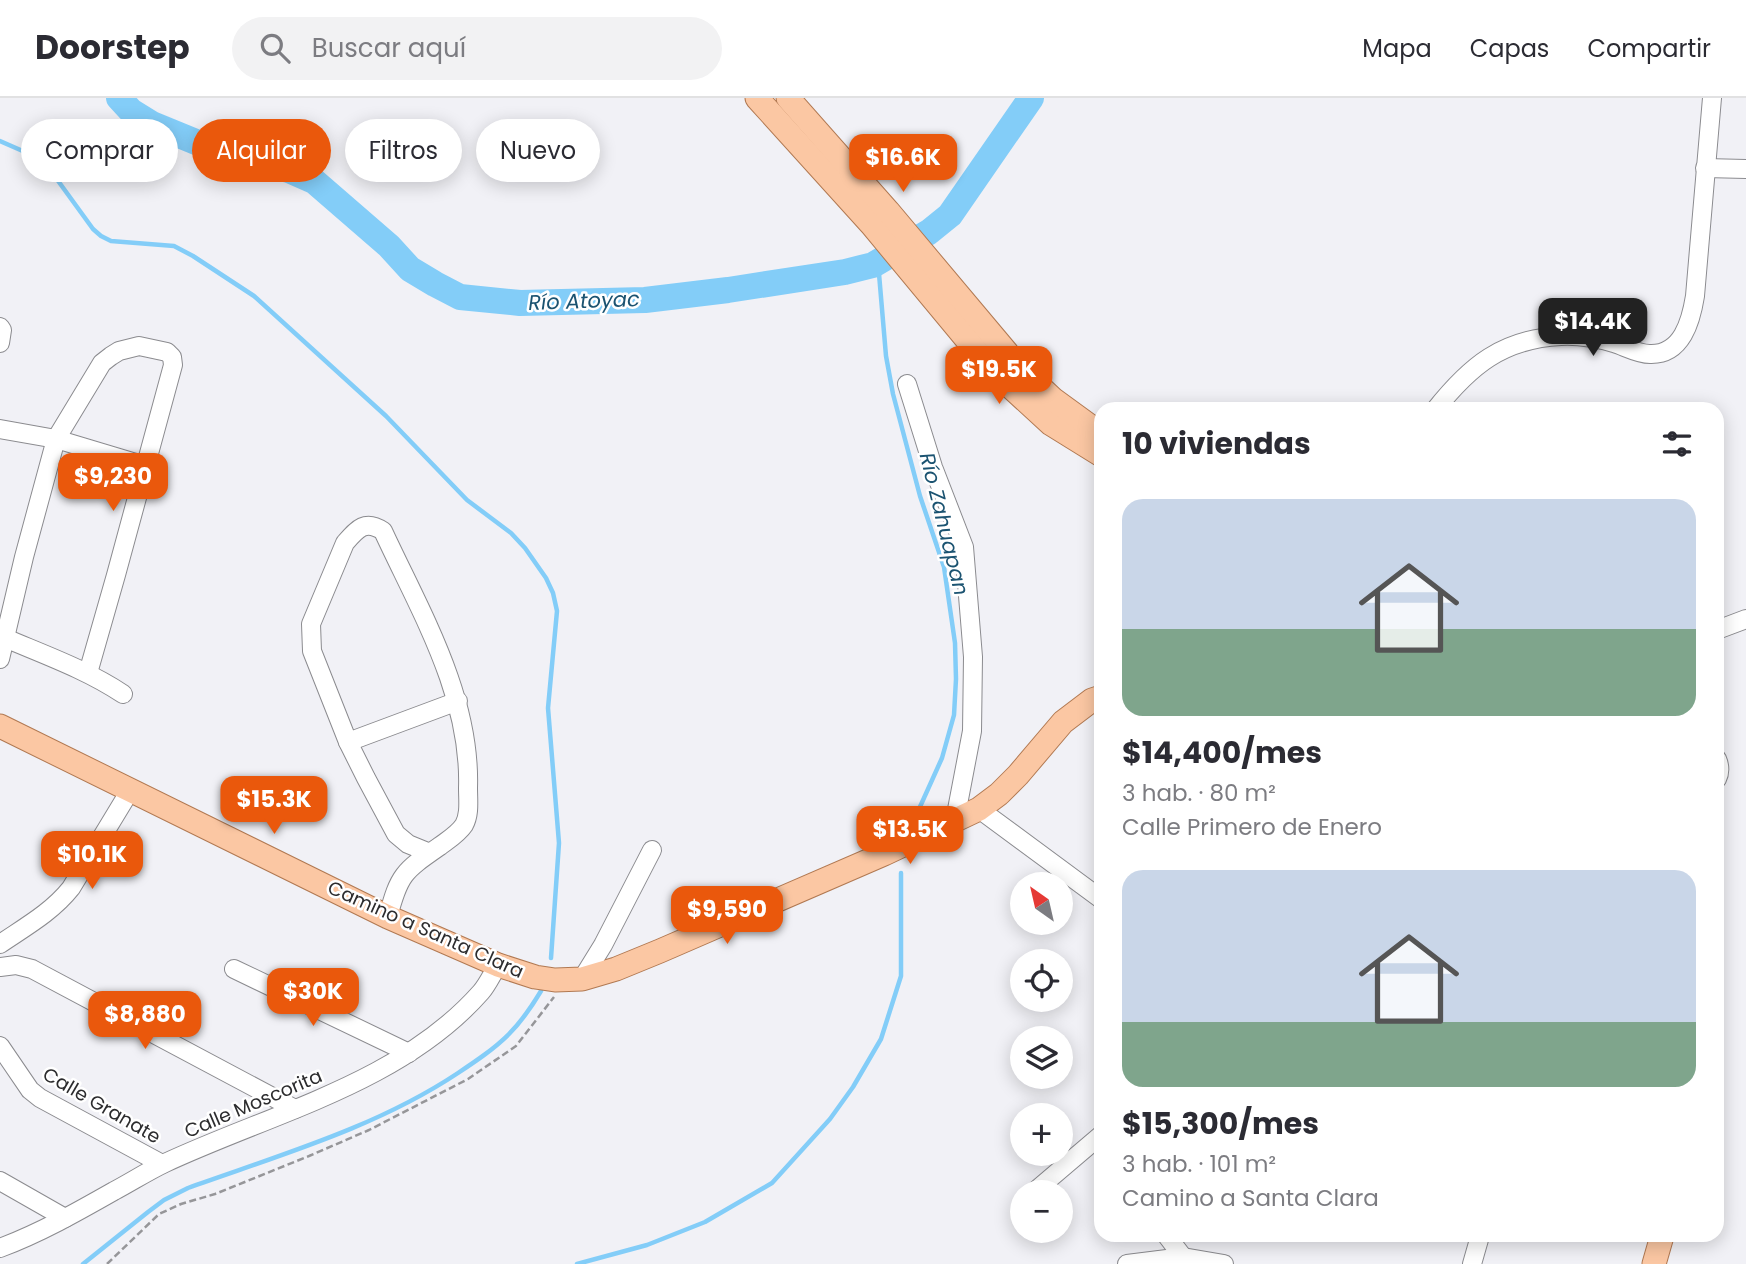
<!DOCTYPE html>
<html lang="es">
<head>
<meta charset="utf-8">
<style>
  body { margin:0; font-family:Poppins,sans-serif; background:#f2f2f3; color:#2b2b33; height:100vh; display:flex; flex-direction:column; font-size:26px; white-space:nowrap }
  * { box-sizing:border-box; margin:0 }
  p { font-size:23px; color:#7c7c81 }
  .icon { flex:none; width:38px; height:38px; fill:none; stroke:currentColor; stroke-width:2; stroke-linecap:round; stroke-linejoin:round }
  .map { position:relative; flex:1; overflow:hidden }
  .details { position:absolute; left:1094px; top:304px; width:630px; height:840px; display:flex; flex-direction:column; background:#fff; border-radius:21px; box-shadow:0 4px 18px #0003 }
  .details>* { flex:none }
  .top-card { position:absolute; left:21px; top:21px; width:665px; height:63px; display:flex; gap:14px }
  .needle { width:46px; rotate:326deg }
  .fabs { position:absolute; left:1010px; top:774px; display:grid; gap:14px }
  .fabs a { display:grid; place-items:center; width:63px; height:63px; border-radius:50%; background:#fff; box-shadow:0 4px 18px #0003; font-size:35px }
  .price { position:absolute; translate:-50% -60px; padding:0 16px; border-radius:14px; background:#ea580c; color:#fff; font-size:23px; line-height:46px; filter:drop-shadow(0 2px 4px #0008) }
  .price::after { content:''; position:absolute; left:50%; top:42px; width:21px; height:16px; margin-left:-10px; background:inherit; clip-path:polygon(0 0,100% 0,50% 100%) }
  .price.selected { background:#222; color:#fff }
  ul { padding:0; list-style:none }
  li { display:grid; align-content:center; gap:14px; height:371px; padding:0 28px }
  li span { display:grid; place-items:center; height:217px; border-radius:21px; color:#555 }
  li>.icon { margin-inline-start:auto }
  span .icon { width:126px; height:126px; fill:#fffc; stroke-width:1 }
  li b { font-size:30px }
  h2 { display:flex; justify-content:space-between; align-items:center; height:84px; padding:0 28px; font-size:30px }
  .pill { padding:0 24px; border-radius:32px; background:#fff; box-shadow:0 4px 18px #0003; font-size:24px; line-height:63px }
  .pill.selected { background:#ea580c; color:#fff }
  header { display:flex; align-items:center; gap:42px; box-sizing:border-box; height:98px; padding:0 35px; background:#fff; border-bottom:2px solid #e1e1e2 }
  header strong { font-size:33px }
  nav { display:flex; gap:38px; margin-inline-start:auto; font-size:24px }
  .search { width:490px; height:63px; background:#f2f2f3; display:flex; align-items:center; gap:18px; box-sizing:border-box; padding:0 24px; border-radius:38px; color:#7c7c81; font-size:26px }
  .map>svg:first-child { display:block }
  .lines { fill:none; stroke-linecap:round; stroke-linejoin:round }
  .stream { stroke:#83cdf8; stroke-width:4.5 }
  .river { stroke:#83cdf8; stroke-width:26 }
  .minor-casing { stroke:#8b8b8f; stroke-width:20 }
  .major-casing { stroke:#b17952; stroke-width:25 }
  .path { stroke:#969699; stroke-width:2.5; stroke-dasharray:7 3.5; stroke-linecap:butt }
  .minor { stroke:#fff; stroke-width:18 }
  .major { stroke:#fbc7a3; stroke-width:23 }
  .labels { text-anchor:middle; stroke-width:5; stroke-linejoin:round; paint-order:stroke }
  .street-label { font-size:19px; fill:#2c2c2e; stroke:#fff }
  .water-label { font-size:21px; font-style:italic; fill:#1b5371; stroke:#fff }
</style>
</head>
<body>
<header>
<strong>Doorstep</strong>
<div class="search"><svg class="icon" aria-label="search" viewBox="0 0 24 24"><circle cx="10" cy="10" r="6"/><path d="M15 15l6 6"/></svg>Buscar aquí</div>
<nav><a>Mapa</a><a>Capas</a><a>Compartir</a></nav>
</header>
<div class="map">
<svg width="1746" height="1166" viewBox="0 0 1746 1166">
  <rect width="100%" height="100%" fill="#f1f1f6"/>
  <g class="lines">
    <g class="stream">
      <path d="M0,43L25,54L48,69L93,131L101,138L111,143L174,148L193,158L254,198L386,318L467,402L511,435L525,450L546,480L553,495L557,513L548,610L559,745L551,860"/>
      <path d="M878,164L886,258L893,296L920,398L944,469L955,545L956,581L954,617L942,660L910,731"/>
      <path d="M83,1166L148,1114L164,1102L188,1090C280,1057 377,1029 458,975C476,963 494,951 509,936C522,923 532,908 541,893"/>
      <path d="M577,1166L647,1147L705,1124L772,1085L830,1021L853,989L881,941L901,878V775"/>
    </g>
    <path class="river" d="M119,0L131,13L152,26L235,60L289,72L314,83L389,148L410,171L435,186L460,199L520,205L645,202L728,192L845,174L873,167L929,134L950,117L1031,0"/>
    <defs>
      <g id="minor">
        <path d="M1705,70L1746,71"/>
        <path d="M0,229L2,232L0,245"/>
        <path d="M907,286L933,369L964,449L973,559L972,633L955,722"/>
        <path d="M1435,312C1470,268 1502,241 1561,238C1579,237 1596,240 1614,245C1626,249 1638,256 1650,256C1682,257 1691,223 1695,198L1712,0"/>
        <path d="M0,331L56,341L146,368"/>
        <path d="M1717,532L1746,521"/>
        <path d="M5,540C45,557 87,572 123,596"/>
        <path d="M0,561L24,459L56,341L102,265L111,258L119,253L139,248L167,254L172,259L173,267L116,477L88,575"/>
        <path d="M348,644L458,603"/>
        <path d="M1717,661C1720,668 1720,675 1717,681"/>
        <path d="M979,711L1101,801"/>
        <path d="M388,819C399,776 404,773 440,748C448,742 458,736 464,727C470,716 468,703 468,690C471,598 421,515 383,433C365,421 357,431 345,445L311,526L312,553L348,644L366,680L396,736L408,746L430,755"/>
        <path d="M0,846C25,829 52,814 71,790L131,691"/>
        <path d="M0,869L16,867L32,871L295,1011"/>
        <path d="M234,871L409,955"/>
        <path d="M582,881L603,847L652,752"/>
        <path d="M0,948L30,992L40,1000L162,1066"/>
        <path d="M0,1083L65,1120"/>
        <path d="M1034,1094L1101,1037"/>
        <path d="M1167,1138L1183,1159"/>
        <path d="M0,1150C40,1135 77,1114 114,1093C131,1084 148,1073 165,1065C272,1015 401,985 481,894C488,886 492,876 498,867"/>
        <path d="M1127,1166L1183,1159L1224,1166"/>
        <path d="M1472,1166L1480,1138"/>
      </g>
      <g id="major">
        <path d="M757,0L871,126L978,255L1003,282L1051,326L1101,357"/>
        <path d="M788,0L888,113L1019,269L1053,301L1101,336"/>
        <path d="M0,628L388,819L498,867L535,879L555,882L582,881L616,871L660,853L884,756L979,711L999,696L1018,677L1063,624L1092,602L1101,599"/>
        <path d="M1654,1166L1662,1138"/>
      </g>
    </defs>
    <use href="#minor" class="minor-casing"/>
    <use href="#major" class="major-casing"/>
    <path class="path" d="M107,1166L159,1116L181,1106L215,1096L309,1058L369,1032L468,981L516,948L554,899"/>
    <use href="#minor" class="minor"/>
    <use href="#major" class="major"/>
  </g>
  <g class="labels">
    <g class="street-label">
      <text transform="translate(426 831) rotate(24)" y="7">Camino a Santa Clara</text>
      <text transform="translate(253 1005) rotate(-23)" y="7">Calle Moscorita</text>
      <text transform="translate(102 1007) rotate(30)" y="7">Calle Granate</text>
    </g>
    <g class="water-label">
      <text transform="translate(584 203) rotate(-2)" y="7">Río Atoyac</text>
      <text transform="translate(944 426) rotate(76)" y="7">Río Zahuapan</text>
    </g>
  </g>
</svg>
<div class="fabs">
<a><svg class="needle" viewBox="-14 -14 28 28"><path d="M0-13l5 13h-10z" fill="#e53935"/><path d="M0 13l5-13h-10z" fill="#7c7c81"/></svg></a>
<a><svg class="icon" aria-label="locate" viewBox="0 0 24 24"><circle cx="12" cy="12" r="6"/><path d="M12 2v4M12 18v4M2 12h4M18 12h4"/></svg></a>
<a><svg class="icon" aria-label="layers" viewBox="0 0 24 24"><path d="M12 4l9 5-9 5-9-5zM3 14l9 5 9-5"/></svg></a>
<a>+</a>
<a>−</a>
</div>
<b class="price" style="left:903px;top:96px">$16.6K</b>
<b class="price selected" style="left:1593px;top:260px">$14.4K</b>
<b class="price" style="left:999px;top:308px">$19.5K</b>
<b class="price" style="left:113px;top:415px">$9,230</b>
<b class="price" style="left:274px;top:738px">$15.3K</b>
<b class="price" style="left:910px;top:768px">$13.5K</b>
<b class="price" style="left:92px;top:793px">$10.1K</b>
<b class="price" style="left:727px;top:848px">$9,590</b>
<b class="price" style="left:313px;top:930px">$30K</b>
<b class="price" style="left:145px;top:953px">$8,880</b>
<div class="top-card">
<a class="pill">Comprar</a>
<a class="pill selected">Alquilar</a>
<a class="pill">Filtros</a>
<a class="pill">Nuevo</a>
</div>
<section class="details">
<h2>10 viviendas<svg class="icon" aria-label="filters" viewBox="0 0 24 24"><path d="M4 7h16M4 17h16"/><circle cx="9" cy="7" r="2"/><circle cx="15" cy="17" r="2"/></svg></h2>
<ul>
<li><span style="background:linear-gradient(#c9d6e8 60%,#7fa58c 0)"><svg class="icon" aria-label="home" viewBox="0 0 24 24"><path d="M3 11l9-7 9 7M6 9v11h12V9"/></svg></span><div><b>$14,400/mes</b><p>3 hab. · 80 m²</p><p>Calle Primero de Enero</p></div></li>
<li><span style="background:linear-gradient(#c9d6e8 70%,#7fa58c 0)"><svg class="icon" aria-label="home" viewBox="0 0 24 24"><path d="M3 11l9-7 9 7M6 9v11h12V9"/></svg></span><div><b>$15,300/mes</b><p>3 hab. · 101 m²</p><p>Camino a Santa Clara</p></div></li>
</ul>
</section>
</div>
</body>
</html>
